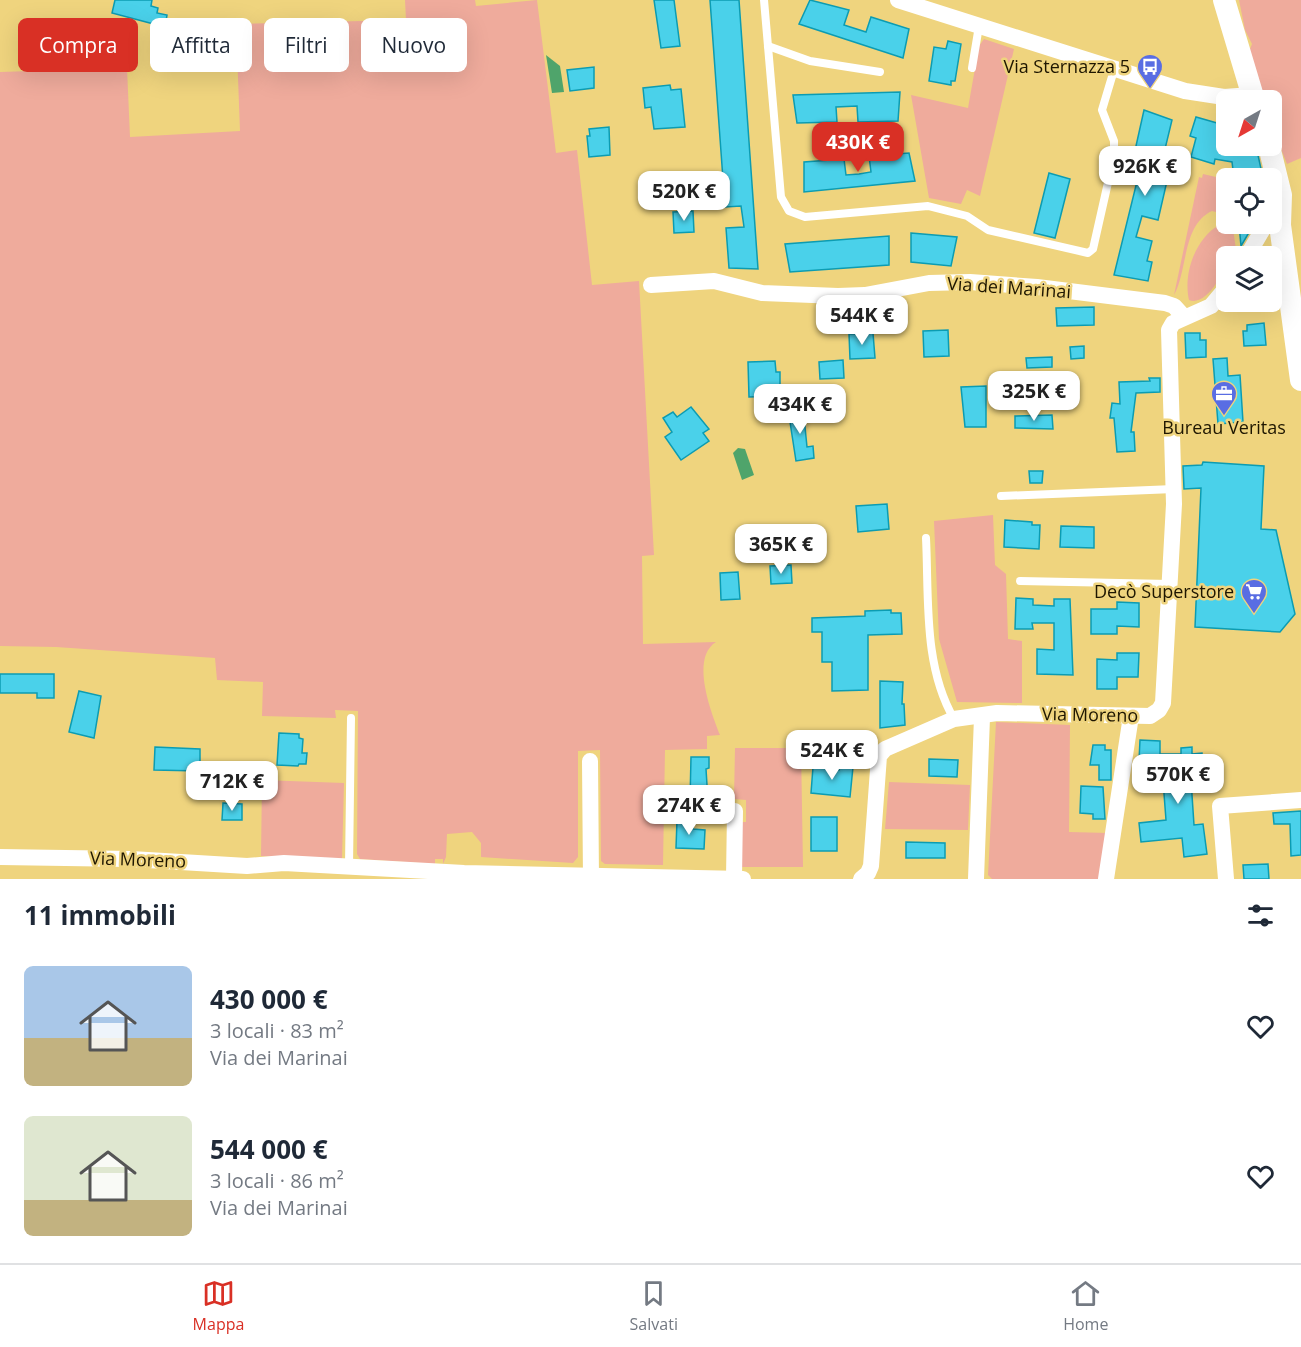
<!DOCTYPE html>
<html lang="it">
<head>
<meta charset="utf-8">
<style>
  body { margin:0; font-family:"Open Sans",sans-serif; background:#f2f2f3; color:#1f2937; height:100vh; display:flex; flex-direction:column; font-size:22px; white-space:nowrap }
  * { box-sizing:border-box; margin:0 }
  p { font-size:20px; color:#747a83 }
  .icon { flex:none; width:33px; height:33px; fill:none; stroke:currentColor; stroke-width:2; stroke-linecap:round; stroke-linejoin:round }
  .map { position:relative; height:879px; overflow:hidden }
  .details { display:flex; flex-direction:column; background:#fff; flex:1 }
  .details>* { flex:none }
  .banner { position:absolute; left:18px; top:18px; width:600px; height:54px; display:flex; gap:12px }
  .needle { width:39px; rotate:219deg }
  .buttons { position:absolute; left:1216px; top:90px; display:grid; gap:12px }
  .buttons a { display:grid; place-items:center; width:66px; height:66px; border-radius:9px; background:#fff; box-shadow:0 6px 24px #0002; font-size:30px }
  .price { position:absolute; translate:-50% -51px; padding:0 14px; border-radius:12px; background:#fff; color:#222; font-size:20px; line-height:39px; filter:drop-shadow(0 2px 3px #0008) }
  .price::after { content:''; position:absolute; left:50%; top:36px; width:18px; height:14px; margin-left:-9px; background:inherit; clip-path:polygon(0 0,100% 0,50% 100%) }
  .price.current { background:#d93025; color:#fff }
  ul { padding:0; list-style:none }
  li { display:flex; align-items:center; gap:18px; height:150px; padding:0 24px }
  li span { display:grid; place-items:center; flex:none; width:168px; height:120px; border-radius:9px; color:#555 }
  li>.icon { margin-inline-start:auto }
  span .icon { width:72px; height:72px; fill:#fffc; stroke-width:1 }
  li b { font-size:26px }
  h2 { display:flex; justify-content:space-between; align-items:center; height:72px; padding:0 24px; font-size:26px }
  .pill { padding:0 21px; border-radius:9px; background:#fff; box-shadow:0 6px 24px #0002; font-size:21px; line-height:54px }
  .pill.current { background:#d93025; color:#fff }
  .dock { display:flex; justify-content:space-around; align-items:center; height:84px; border-top:2px solid #e0e1e3; background:#fff; font-size:16px; color:#747a83 }
  .dock a { display:grid; justify-items:center; gap:3px }
  .dock .current { color:#d93025 }
  .map>svg:first-child { display:block }
  .green { fill:#efab9c }
  .water { fill:#4fa46b }
  .building { fill:#4ad1ea; stroke:#0c9cb2; stroke-width:1.5 }
  .lines { fill:none; stroke-linecap:round; stroke-linejoin:round }
  .service { stroke:#fff; stroke-width:8 }
  .minor { stroke:#fff; stroke-width:16 }
  .secondary { stroke:#fff; stroke-width:22 }
  .labels { text-anchor:middle; stroke-width:5; stroke-linejoin:round; paint-order:stroke }
  .poi-label { font-size:18px; fill:#1e1600; stroke:#efd47e; text-anchor:end }
  .street-label { font-size:18px; fill:#1e1600; stroke:#efd47e }
</style>
</head>
<body>
<div class="map">
<svg width="1301" height="879" viewBox="0 0 1301 879">
  <rect width="100%" height="100%" fill="#efd47e"/>
  <g class="green">
    <path d="M405,0H475L476,6L537,0L556,153L577,150L592,285L639,281L654,555L642,556L643,644L716,642C690,658 711,712 720,735L707,736V749L665,750L663,865L605,864L601,861L600,750L578,751V857L573,863L481,857V843L472,832L447,834L446,857L443,864V859H435V864L360,859L357,854L358,711L335,710L336,718L262,716L263,682L217,680L215,658L56,647L0,646V72L127,68L130,137L240,131L236,24L406,20Z"/>
    <path d="M1239,0H1301V158L1287,164L1272,126V100H1263L1248,54L1252,44L1245,30Z"/>
    <path d="M984,39L1014,49L980,196L967,190L961,204L929,198L911,95L968,108L979,46Z"/>
    <path d="M1203,174L1216,177V186L1227,188V215L1212,211C1182,225 1188,270 1174,295L1199,177L1202,178Z"/>
    <path d="M1219,225L1233,229L1237,256H1227C1227,271 1206,307 1189,300C1183,274 1195,239 1219,225Z"/>
    <path d="M993,515L995,565L1006,574L1008,639L1022,641V703L957,702L939,639L934,521Z"/>
    <path d="M996,722L1070,725L1069,832L1109,833L1101,879H992L988,875Z"/>
    <path d="M735,748H801L803,867H741L742,822H746V800L734,799Z"/>
    <path d="M262,780L344,783L342,859L261,856Z"/>
    <path d="M889,782L970,785L968,830L885,829Z"/>
  </g>
  <g class="water">
    <path d="M546,55L560,66L564,92L552,93Z"/>
    <path d="M738,448L745,449L754,475L742,480L733,453Z"/>
  </g>
  <g class="building">
    <path d="M115,0H152L151,6L158,8L157,13L167,15L165,27L112,13Z"/>
    <path d="M654,0H674L680,46L661,48Z"/>
    <path d="M710,0H739L758,269L729,268L726,228L744,227L741,206L725,207Z"/>
    <path d="M810,0L849,10L844,25L866,32L871,17L909,29L903,58L799,24Z"/>
    <path d="M50,31L52,57L36,58L34,32Z"/>
    <path d="M948,41L961,44L955,81H951V85L929,81L934,47L946,49Z"/>
    <path d="M114,57H126L127,68L115,69Z"/>
    <path d="M594,67V88L570,91L567,70Z"/>
    <path d="M670,85L671,90L681,89L685,127L654,129L651,107L645,108L643,88Z"/>
    <path d="M900,92L898,121L858,122L857,106L836,107L837,122L797,123L793,95Z"/>
    <path d="M1218,107H1227V146H1256L1263,178H1234L1232,162L1215,159L1214,164L1191,157L1196,138L1190,136L1196,117L1217,123Z"/>
    <path d="M1144,110L1172,120L1158,178L1167,181L1158,220L1142,216L1136,237L1152,241L1147,261L1152,262L1148,281L1114,275L1143,157L1134,155Z"/>
    <path d="M609,127L610,155L589,157L587,136H590L589,129Z"/>
    <path d="M909,153L915,181L804,192V162L844,159L846,175L859,174L871,172L869,156Z"/>
    <path d="M1049,173L1070,179L1055,238L1034,233Z"/>
    <path d="M693,211L694,232L674,233L673,212Z"/>
    <path d="M1239,224H1254L1241,246Z"/>
    <path d="M911,233L957,237L951,266L911,262Z"/>
    <path d="M889,236V265L790,272L785,244Z"/>
    <path d="M1094,307V325L1057,326L1056,308Z"/>
    <path d="M1264,323L1266,345L1244,346L1243,331H1247V325Z"/>
    <path d="M948,330L949,356L924,357L923,331Z"/>
    <path d="M873,333L875,358L850,359L849,334Z"/>
    <path d="M1185,333H1200V340H1206V357L1186,358Z"/>
    <path d="M1084,346V358L1071,359L1070,347Z"/>
    <path d="M1052,357V367L1027,368L1026,358Z"/>
    <path d="M1227,358L1228,376L1240,375L1243,422L1218,424L1213,359Z"/>
    <path d="M843,360L844,378L820,379L819,362Z"/>
    <path d="M775,361L776,372H780V396L749,397L748,362Z"/>
    <path d="M1149,378H1160V392L1136,393L1131,432H1134L1135,451L1117,452L1114,418H1110L1112,403L1120,404L1119,382L1150,381Z"/>
    <path d="M986,386V427H965L961,387Z"/>
    <path d="M691,407L709,429L703,433L709,441L681,460L665,437L672,432L663,418L673,412L677,417Z"/>
    <path d="M803,407L807,447L813,446L814,458L796,461L788,409Z"/>
    <path d="M1052,415L1053,429L1015,428V416Z"/>
    <path d="M1203,462L1264,466L1261,529L1276,530L1295,614L1280,632L1195,627L1201,488L1184,489L1183,466L1202,465Z"/>
    <path d="M1029,471H1043L1042,483H1030Z"/>
    <path d="M887,504L889,529L858,532L856,506Z"/>
    <path d="M1005,520L1032,522V525H1040L1039,549L1004,547Z"/>
    <path d="M1061,526L1094,527V548L1060,547Z"/>
    <path d="M791,565L792,583L771,584L770,566Z"/>
    <path d="M738,572L740,599L721,600L720,573Z"/>
    <path d="M1016,598L1033,599V605L1054,606V599H1070L1073,675L1037,674V649L1054,650V623H1032L1033,629H1015Z"/>
    <path d="M1117,602L1139,603V627L1117,626V634H1091V609H1117Z"/>
    <path d="M891,610V613H901L902,634L868,635V690L832,691V662H822V632H812V618L865,616V611Z"/>
    <path d="M1117,653H1139L1138,677H1117V689H1097V659L1117,660Z"/>
    <path d="M0,674H54V698H37V693H0Z"/>
    <path d="M880,681L903,682L902,704H904L905,725L880,728Z"/>
    <path d="M79,691L101,696L94,738L69,732Z"/>
    <path d="M279,733L299,734V738L303,739L302,753H307L306,764H299L298,766L277,765Z"/>
    <path d="M1140,740L1160,741V762L1139,761Z"/>
    <path d="M1093,745H1105V750H1111V780H1099V765H1090Z"/>
    <path d="M155,747L200,749V771L154,770Z"/>
    <path d="M1192,747V754L1202,753L1203,767H1191L1192,795L1194,825L1203,824L1207,854L1184,857L1182,838L1141,842L1139,823L1166,820L1161,754H1181V748Z"/>
    <path d="M691,757H709V768L706,769L708,801H690Z"/>
    <path d="M929,759L958,760L957,777L929,776Z"/>
    <path d="M839,766L853,767L850,797L811,793L813,767L839,770Z"/>
    <path d="M1081,786L1103,787L1105,819H1093V814L1080,813Z"/>
    <path d="M223,803L242,804V820H222Z"/>
    <path d="M1301,811V855L1291,856L1290,824H1274L1273,813Z"/>
    <rect x="811" y="817" width="26" height="34"/>
    <path d="M677,820L693,821V829L705,830L704,849L676,848Z"/>
    <path d="M906,842L945,843V858H906Z"/>
    <path d="M1268,864L1269,879H1244L1243,865Z"/>
  </g>
  <g class="lines">
    <g class="service">
      <path d="M764,0L781,197L789,211L805,217L928,206L967,216L988,230L1088,253L1093,249L1114,156V141L1102,110L1114,70"/>
      <path d="M768,46L810,61L880,72"/>
      <path d="M972,68L979,26"/>
      <path d="M1001,496L1174,489"/>
      <path d="M926,538C929,597 923,666 954,719"/>
      <path d="M1020,581L1170,584"/>
      <path d="M349,866L351,718"/>
    </g>
    <g class="minor">
      <path d="M898,0L1185,91L1224,97L1252,95"/>
      <path d="M1247,256L1266,224"/>
      <path d="M651,285L714,281L762,293L838,296L865,295L929,283L970,282L1037,287L1165,303L1174,306L1184,317"/>
      <path d="M590,761L591,879"/>
      <path d="M0,857L131,859L247,866L284,863L464,873L743,879"/>
      <path d="M734,878L735,811"/>
      <path d="M861,879L868,873L871,866L879,756L885,749L954,719L997,713L1150,716L1159,710L1163,703L1174,504L1169,330L1173,323L1211,306L1227,287"/>
      <path d="M976,879L982,717"/>
      <path d="M1106,879L1131,716"/>
      <path d="M1226,879L1220,806L1301,800"/>
    </g>
    <g class="secondary">
      <path d="M1224,0L1254,100"/>
      <path d="M1269,146L1281,195L1280,225L1301,380"/>
    </g>
  </g>
  <defs>
    <symbol id="bus-pin" viewBox="-11 -11 22 30"><path d="M0 17L-7.5 6A9.5 9.5 0 1 1 7.5 6Z" fill="#596de3" stroke="#efd47e"/><path d="M-5-6H5V4H4V6H2V4H-2V6H-4V4H-5ZM-3.5-4V0h7V-4ZM-3.5 1.2v1.5H-2V1.2ZM2 1.2v1.5H3.5V1.2Z" fill="#fff"/></symbol>
    <symbol id="office-pin" viewBox="-11 -11 22 30"><path d="M0 17L-7.5 6A9.5 9.5 0 1 1 7.5 6Z" fill="#596de3" stroke="#efd47e"/><path d="M-6-3h4V-5.5h4V-3h4V5H-6ZM-1-4.5V-3h2v-1.5ZM-6 0V1H6V0Z" fill="#fff"/></symbol>
    <symbol id="supermarket-pin" viewBox="-11 -11 22 30"><path d="M0 17L-7.5 6A9.5 9.5 0 1 1 7.5 6Z" fill="#596de3" stroke="#efd47e"/><path d="M-6-5.5h2.5l.6 2H6L4.5 2H-2.5L-4.4-4H-6ZM-1.5 3.2a1.3 1.3 0 1 0 .1 0ZM3 3.2a1.3 1.3 0 1 0 .1 0Z" fill="#fff"/></symbol>
  </defs>
  <g fill-rule="evenodd">
    <use href="#bus-pin" x="1135" y="52" width="30" height="40"/>
    <use href="#office-pin" x="1209" y="379" width="30" height="40"/>
    <use href="#supermarket-pin" x="1239" y="577" width="30" height="40"/>
  </g>
  <g class="labels">
    <g class="poi-label">
      <text x="1130" y="73">Via Sternazza 5</text>
      <text x="1224" y="434" text-anchor="middle">Bureau Veritas</text>
      <text x="1234" y="598">Decò Superstore</text>
    </g>
    <g class="street-label">
      <text transform="translate(1009 288) rotate(4)" y="6">Via dei Marinai</text>
      <text transform="translate(1090 715) rotate(1)" y="6">Via Moreno</text>
      <text transform="translate(138 860) rotate(2)" y="6">Via Moreno</text>
    </g>
  </g>
</svg>
<div class="buttons">
<a><svg class="needle" viewBox="-14 -14 28 28"><path d="M0-13l5 13h-10z" fill="#e53935"/><path d="M0 13l5-13h-10z" fill="#747a83"/></svg></a>
<a><svg class="icon" aria-label="locate" viewBox="0 0 24 24"><circle cx="12" cy="12" r="6"/><path d="M12 2v4M12 18v4M2 12h4M18 12h4"/></svg></a>
<a><svg class="icon" aria-label="layers" viewBox="0 0 24 24"><path d="M12 4l9 5-9 5-9-5zM3 14l9 5 9-5"/></svg></a>
</div>
<b class="price current" style="left:858px;top:173px">430K €</b>
<b class="price" style="left:1145px;top:197px">926K €</b>
<b class="price" style="left:684px;top:222px">520K €</b>
<b class="price" style="left:862px;top:346px">544K €</b>
<b class="price" style="left:1034px;top:422px">325K €</b>
<b class="price" style="left:800px;top:435px">434K €</b>
<b class="price" style="left:781px;top:575px">365K €</b>
<b class="price" style="left:832px;top:781px">524K €</b>
<b class="price" style="left:1178px;top:805px">570K €</b>
<b class="price" style="left:232px;top:812px">712K €</b>
<b class="price" style="left:689px;top:836px">274K €</b>
<div class="banner">
<a class="pill current">Compra</a>
<a class="pill">Affitta</a>
<a class="pill">Filtri</a>
<a class="pill">Nuovo</a>
</div>
</div>
<section class="details">
<h2>11 immobili<svg class="icon" aria-label="filters" viewBox="0 0 24 24"><path d="M4 7h16M4 17h16"/><circle cx="9" cy="7" r="2"/><circle cx="15" cy="17" r="2"/></svg></h2>
<ul>
<li><span style="background:linear-gradient(#a9c7e8 60%,#c2b280 0)"><svg class="icon" aria-label="home" viewBox="0 0 24 24"><path d="M3 11l9-7 9 7M6 9v11h12V9"/></svg></span><div><b>430 000 €</b><p>3 locali · 83 m²</p><p>Via dei Marinai</p></div><svg class="icon" aria-label="heart" viewBox="0 0 24 24"><path d="M12 20l-8-8c-3-5 5-10 8-4 3-6 11-1 8 4z"/></svg></li>
<li><span style="background:linear-gradient(#dfe7d0 70%,#c2b280 0)"><svg class="icon" aria-label="home" viewBox="0 0 24 24"><path d="M3 11l9-7 9 7M6 9v11h12V9"/></svg></span><div><b>544 000 €</b><p>3 locali · 86 m²</p><p>Via dei Marinai</p></div><svg class="icon" aria-label="heart" viewBox="0 0 24 24"><path d="M12 20l-8-8c-3-5 5-10 8-4 3-6 11-1 8 4z"/></svg></li>
</ul>
</section>
<nav class="dock">
<a class="current"><svg class="icon" aria-label="map" viewBox="0 0 24 24"><path d="M3 6l6-2 6 2 6-2v14l-6 2-6-2-6 2zM9 4v14M15 6v14"/></svg>Mappa</a>
<a><svg class="icon" aria-label="saved" viewBox="0 0 24 24"><path d="M7 4h10v16l-5-4-5 4z"/></svg>Salvati</a>
<a><svg class="icon" aria-label="home" viewBox="0 0 24 24"><path d="M3 11l9-7 9 7M6 9v11h12V9"/></svg>Home</a>
</nav>
</body>
</html>
